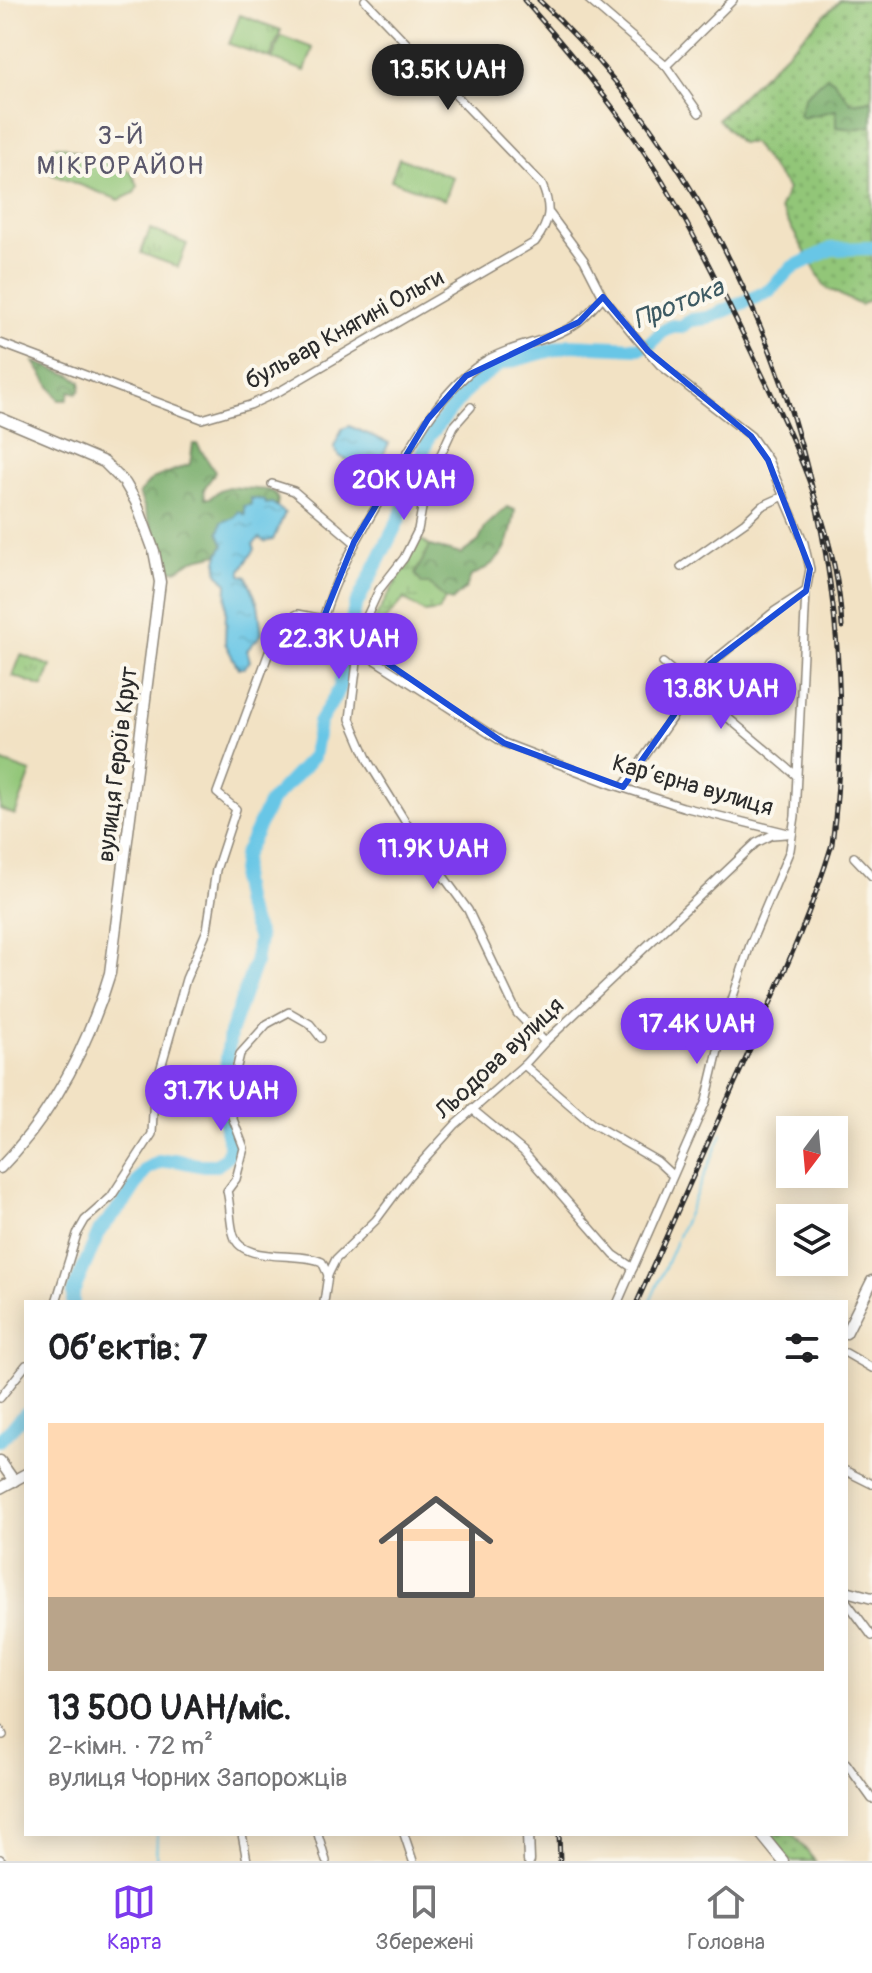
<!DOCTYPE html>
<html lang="uk">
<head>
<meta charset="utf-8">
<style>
  body { margin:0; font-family:Pangolin,sans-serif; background:#f2f2f2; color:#202124; height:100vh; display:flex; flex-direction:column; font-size:30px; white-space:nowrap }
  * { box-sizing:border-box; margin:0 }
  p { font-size:26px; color:#757577 }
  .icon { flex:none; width:44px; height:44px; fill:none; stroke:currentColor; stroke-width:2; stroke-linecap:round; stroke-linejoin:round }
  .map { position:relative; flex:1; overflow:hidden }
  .details { position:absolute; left:24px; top:1300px; width:824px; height:536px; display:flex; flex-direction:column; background:#fff; border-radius:0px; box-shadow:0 4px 20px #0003 }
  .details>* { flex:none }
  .needle { width:52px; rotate:196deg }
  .fabs { position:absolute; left:776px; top:1116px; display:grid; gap:16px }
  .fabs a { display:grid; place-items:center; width:72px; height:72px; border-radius:0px; background:#fff; box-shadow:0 4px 20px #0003; font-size:40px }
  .price { position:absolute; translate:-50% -68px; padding:0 18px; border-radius:28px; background:#7c3aed; color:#fff; font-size:26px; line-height:52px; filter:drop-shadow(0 2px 4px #0008) }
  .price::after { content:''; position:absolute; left:50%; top:48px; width:24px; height:18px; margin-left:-12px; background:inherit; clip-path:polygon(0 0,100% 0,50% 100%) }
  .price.current { background:#222; color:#fff }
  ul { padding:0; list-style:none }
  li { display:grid; align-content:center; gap:16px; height:424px; padding:0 24px }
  li span { display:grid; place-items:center; height:248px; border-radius:0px; color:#555 }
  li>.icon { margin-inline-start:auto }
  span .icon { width:144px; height:144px; fill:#fffc; stroke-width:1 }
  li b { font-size:34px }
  h2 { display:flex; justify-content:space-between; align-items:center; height:96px; padding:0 24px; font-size:34px }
  .tabs { display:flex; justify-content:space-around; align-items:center; height:112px; border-top:2px solid #e0e0e0; background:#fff; font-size:22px; color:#757577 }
  .tabs a { display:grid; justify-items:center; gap:4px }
  .tabs .current { color:#7c3aed }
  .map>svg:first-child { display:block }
  .grass { fill:url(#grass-dots); stroke:#5e7852; stroke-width:2 }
  .forest { fill:url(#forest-crowns); stroke:#506b4a; stroke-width:2 }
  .wetland { fill:url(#wetland-marsh); stroke:#5e7852; stroke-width:2 }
  .park { fill:url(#park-tufts); stroke:#5e7852; stroke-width:2 }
  .pitch { fill:#92c678; stroke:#5e7852; stroke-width:2 }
  .water { fill:url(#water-ripples); stroke:#4a7888; stroke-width:2 }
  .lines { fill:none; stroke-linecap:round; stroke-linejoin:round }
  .stream { stroke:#68c6e6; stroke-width:2 }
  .river { stroke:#68c6e6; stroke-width:14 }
  .street-casing { stroke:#8e8678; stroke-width:10 }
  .secondary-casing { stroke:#8e8678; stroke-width:13 }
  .street { stroke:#fff; stroke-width:7 }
  .secondary { stroke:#fff; stroke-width:10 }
  .rail-casing { stroke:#2b2b2b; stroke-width:5 }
  .rail { stroke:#fbf7ec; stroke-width:2; stroke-dasharray:6; stroke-linecap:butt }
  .marked { fill:none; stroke:#1d4ed8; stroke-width:6; stroke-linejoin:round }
  .labels { text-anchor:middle; stroke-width:8; stroke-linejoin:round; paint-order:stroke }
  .street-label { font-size:24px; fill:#2b2b2b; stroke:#fbf7ec }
  .neighbourhood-label { font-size:26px; letter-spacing:2px; fill:#5a576b; stroke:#fbf7ec }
  .water-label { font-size:26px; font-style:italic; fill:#3d5a63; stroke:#fbf7ec }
</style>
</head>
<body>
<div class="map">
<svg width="872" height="1861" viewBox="0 0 872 1861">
  <defs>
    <pattern id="grass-dots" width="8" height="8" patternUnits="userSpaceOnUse" patternTransform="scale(2)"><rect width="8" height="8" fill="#92c678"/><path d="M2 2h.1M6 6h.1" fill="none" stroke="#77a163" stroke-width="1.8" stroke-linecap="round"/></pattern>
    <pattern id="forest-crowns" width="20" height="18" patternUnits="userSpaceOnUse" patternTransform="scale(2)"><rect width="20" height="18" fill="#75ab68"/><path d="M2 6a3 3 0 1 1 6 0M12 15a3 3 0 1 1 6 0" fill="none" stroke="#608b56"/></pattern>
    <pattern id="wetland-marsh" width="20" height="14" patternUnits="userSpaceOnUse" patternTransform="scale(2)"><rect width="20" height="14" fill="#92c678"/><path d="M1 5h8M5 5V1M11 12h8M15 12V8" fill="none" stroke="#77a163"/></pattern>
    <pattern id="park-tufts" width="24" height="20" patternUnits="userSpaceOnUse" patternTransform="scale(2)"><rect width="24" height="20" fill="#92c678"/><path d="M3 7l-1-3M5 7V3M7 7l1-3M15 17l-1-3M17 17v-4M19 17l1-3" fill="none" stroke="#77a163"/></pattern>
    <pattern id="water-ripples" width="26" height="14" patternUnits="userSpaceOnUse" patternTransform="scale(2)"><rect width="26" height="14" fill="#68c6e6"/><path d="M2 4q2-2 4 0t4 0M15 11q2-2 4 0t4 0" fill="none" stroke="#5aaac5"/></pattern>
  </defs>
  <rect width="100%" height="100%" fill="#fbf7ec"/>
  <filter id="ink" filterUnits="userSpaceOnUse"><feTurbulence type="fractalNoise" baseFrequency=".0125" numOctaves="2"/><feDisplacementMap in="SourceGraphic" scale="16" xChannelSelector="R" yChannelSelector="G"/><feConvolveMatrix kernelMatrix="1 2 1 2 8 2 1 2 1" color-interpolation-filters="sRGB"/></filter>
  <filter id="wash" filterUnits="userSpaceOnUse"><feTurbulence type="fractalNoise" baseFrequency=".006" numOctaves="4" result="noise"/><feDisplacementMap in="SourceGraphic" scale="32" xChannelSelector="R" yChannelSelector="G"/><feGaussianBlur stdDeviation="1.8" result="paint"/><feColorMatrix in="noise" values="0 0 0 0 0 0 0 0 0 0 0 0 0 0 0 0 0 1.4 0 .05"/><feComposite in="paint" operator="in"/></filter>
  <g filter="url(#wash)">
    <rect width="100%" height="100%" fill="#f2e2c4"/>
    <g class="grass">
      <path d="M840,0H872V298L860,305L825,287L780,208L788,189L752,143H740L718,119Z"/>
      <path d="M769,1834H793L815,1861H790Z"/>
    </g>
    <g class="forest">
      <path d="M827,77L833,80L851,103L872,100V126L854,129L836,127V110L802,118L799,114L805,96Z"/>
      <path d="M34,362L71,375L81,382L80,390L77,393L70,391L67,400H59Z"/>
      <path d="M193,444H197L215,472L204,489L205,498H210L220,490L228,487L268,490L275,493L278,500L277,506L272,504L251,505L246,516L234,518L219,533L224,545L218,554C210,556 199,558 191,561C181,566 179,573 167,569L139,493L152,479L190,464Z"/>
      <path d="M507,507L515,510C510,545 505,561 471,576L466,588L452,601L445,599L429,584H422L415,574L430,546L461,554L479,541L485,527Z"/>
    </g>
    <path class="wetland" d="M420,539L430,546L415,574L422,584H429L445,599L439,611L425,613L404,599L384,622H373Z"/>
    <g class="park">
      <path d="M240,15L281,30L270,58L229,44Z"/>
      <path d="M399,158L453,177L445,200L391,180Z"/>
      <path d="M150,229L187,244L178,267L141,253Z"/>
      <path d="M21,655L51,666L43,687L13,676Z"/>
    </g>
    <g class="pitch">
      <path d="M281,36L313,48L305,71L272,59Z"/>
      <path d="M54,146H62L131,172L138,186L134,193L119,200L51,174L46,160Z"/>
      <path d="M0,761L31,772L15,815L0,809Z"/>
    </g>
    <g class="water">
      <path d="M349,426L389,443L374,474L339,456L334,448L342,429Z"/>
      <path d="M251,498L264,500L266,504L272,503L285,513L273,540L265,542L260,538L253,544L255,549L241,570V575L247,577L258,604L262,634L247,650L250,661L244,668H238L225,643L227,583C213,573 215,559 224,545L219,533L222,522L234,518L239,511L245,515L244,506L251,505Z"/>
    </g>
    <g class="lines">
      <g class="stream">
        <path d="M650,1302L722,1134"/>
        <path d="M156,1861L157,1834"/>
      </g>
      <g class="river">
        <path d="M73,1302V1292L100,1230L126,1200L146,1169L159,1162L175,1160L198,1165H217L227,1156L230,1147L223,1116V1094L230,1033L255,963L259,938L245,905L241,881L244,856L270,802L313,757L319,723L340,688L346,646L355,607L401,515L429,436L472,384L500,364L570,345L639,348L651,343L662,332L672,326L681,327L691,320L708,318L769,291L791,268L831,249L872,248"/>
        <path d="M0,1440L26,1413"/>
      </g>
    </g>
  </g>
  <g filter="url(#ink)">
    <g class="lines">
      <defs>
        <g id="street">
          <path d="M589,0L666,66L699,113"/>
          <path d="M666,66L733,0"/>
          <path d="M550,214L584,260L603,297L638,340L660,365L751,436L768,460L804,543L810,569L806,591L795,816L790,850L750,945L725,1021L706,1101L618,1302"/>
          <path d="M0,343L202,419L250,405L280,391L535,242C550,222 552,208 542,185L365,0"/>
          <path d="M471,407L454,426L435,467L424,497L418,530L404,558L379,590L361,629L350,719L369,763L416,839L468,910L517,1013L545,1042"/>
          <path d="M272,484L294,491L354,542"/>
          <path d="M681,567L745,522L762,506L784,496"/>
          <path d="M323,619C337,571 362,531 387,488C413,443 438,393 482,363C511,344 549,343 577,323C587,316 595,305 603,297"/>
          <path d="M663,663L797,776"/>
          <path d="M623,787L710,664L775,611L806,591"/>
          <path d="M854,857L872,876"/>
          <path d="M321,1038L310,1024L289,1012L267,1024L240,1054L229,1100L231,1114L244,1148L236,1179L227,1191C231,1205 229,1222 234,1236C242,1264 299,1251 322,1262L328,1275"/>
          <path d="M524,1065L591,1123L657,1161L672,1175"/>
          <path d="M472,1109L523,1151L614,1255L633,1268"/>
          <path d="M56,1302L77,1234L85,1220L111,1197L152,1134L154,1092L186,979L207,930L216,870L236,809L217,793L275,636L284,621L298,614L323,619L370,657L504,743L614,785L683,807L792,834"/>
          <path d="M324,1302L328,1275L336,1259L376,1220L408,1177L456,1124L524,1065L545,1042L756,843L772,835L786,834"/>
          <path d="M846,1353L872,1368"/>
          <path d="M0,1398L26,1365"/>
          <path d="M846,1471L872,1484"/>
          <path d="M846,1601L872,1636"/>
          <path d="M0,1730L3,1735"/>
          <path d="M846,1763L872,1799"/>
          <path d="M242,1834L247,1861"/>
          <path d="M318,1834L326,1861"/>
          <path d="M404,1834L413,1861"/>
          <path d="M0,1859L2,1861"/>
        </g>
        <g id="secondary">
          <path d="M0,418L104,462L125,483L136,502L154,551L160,582L110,973C88,1046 54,1113 0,1168"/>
          <path d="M846,1333L872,1281"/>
          <path d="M0,1461L14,1481"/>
          <path d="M0,1488L26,1474"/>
          <path d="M846,1591L872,1598"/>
          <path d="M528,1834L529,1861"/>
          <path d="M761,1834L783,1861"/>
        </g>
      </defs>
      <use href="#street" class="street-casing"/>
      <use href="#secondary" class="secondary-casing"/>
      <use href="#street" class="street"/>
      <use href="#secondary" class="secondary"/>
      <defs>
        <g id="rail">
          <path d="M524,0C568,50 611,101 648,158C691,225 725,296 759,368C798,448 838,536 842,627"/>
          <path d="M539,0C758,205 872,542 832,844C810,918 777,988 746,1058C709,1139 674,1221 637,1302"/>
          <path d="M559,1834L560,1861"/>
        </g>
      </defs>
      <use href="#rail" class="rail-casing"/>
      <use href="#rail" class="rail"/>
    </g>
  </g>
  <path class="marked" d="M603,297L648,351L751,436L768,460L810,569L806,591L710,664L623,787L504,743L323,619L354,542L428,419L466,376L579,322Z"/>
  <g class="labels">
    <g class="street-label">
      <text transform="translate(344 329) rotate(-29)" y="8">бульвар Княгині Ольги</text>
      <text transform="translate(117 764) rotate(-83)" y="8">вулиця Героїв Крут</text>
      <text transform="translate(693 785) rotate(16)" y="8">Карʼєрна вулиця</text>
      <text transform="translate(499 1058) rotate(-43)" y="8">Льодова вулиця</text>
    </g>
    <g class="neighbourhood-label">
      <text x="121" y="144">3-Й<tspan x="121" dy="30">МІКРОРАЙОН</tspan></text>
    </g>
    <g class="water-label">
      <text transform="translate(678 303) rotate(-22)" y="9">Протока</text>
    </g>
  </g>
</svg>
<div class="fabs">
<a><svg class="needle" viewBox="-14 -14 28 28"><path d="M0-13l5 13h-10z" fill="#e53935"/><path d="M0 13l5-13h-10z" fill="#757577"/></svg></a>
<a><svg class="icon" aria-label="layers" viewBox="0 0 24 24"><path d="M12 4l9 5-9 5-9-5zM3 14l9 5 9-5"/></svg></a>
</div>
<b class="price current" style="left:448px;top:112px">13.5K UAH</b>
<b class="price" style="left:404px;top:522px">20K UAH</b>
<b class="price" style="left:339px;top:681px">22.3K UAH</b>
<b class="price" style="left:721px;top:731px">13.8K UAH</b>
<b class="price" style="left:433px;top:891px">11.9K UAH</b>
<b class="price" style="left:697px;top:1066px">17.4K UAH</b>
<b class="price" style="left:221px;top:1133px">31.7K UAH</b>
<section class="details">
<h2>Об’єктів: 7<svg class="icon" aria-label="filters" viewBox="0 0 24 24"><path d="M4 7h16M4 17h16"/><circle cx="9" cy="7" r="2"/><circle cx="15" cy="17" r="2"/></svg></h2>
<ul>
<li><span style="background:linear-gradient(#ffd9b3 70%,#b9a48a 0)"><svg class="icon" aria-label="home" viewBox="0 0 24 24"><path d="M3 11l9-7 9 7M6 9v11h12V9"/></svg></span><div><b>13 500 UAH/міс.</b><p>2-кімн. · 72 m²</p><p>вулиця Чорних Запорожців</p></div></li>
</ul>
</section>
</div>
<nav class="tabs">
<a class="current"><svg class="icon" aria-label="map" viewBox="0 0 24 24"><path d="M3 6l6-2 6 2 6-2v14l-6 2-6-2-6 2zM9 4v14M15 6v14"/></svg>Карта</a>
<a><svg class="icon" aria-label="saved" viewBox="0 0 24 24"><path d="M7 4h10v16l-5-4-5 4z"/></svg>Збережені</a>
<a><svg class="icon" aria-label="home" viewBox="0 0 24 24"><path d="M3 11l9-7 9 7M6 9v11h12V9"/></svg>Головна</a>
</nav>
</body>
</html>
